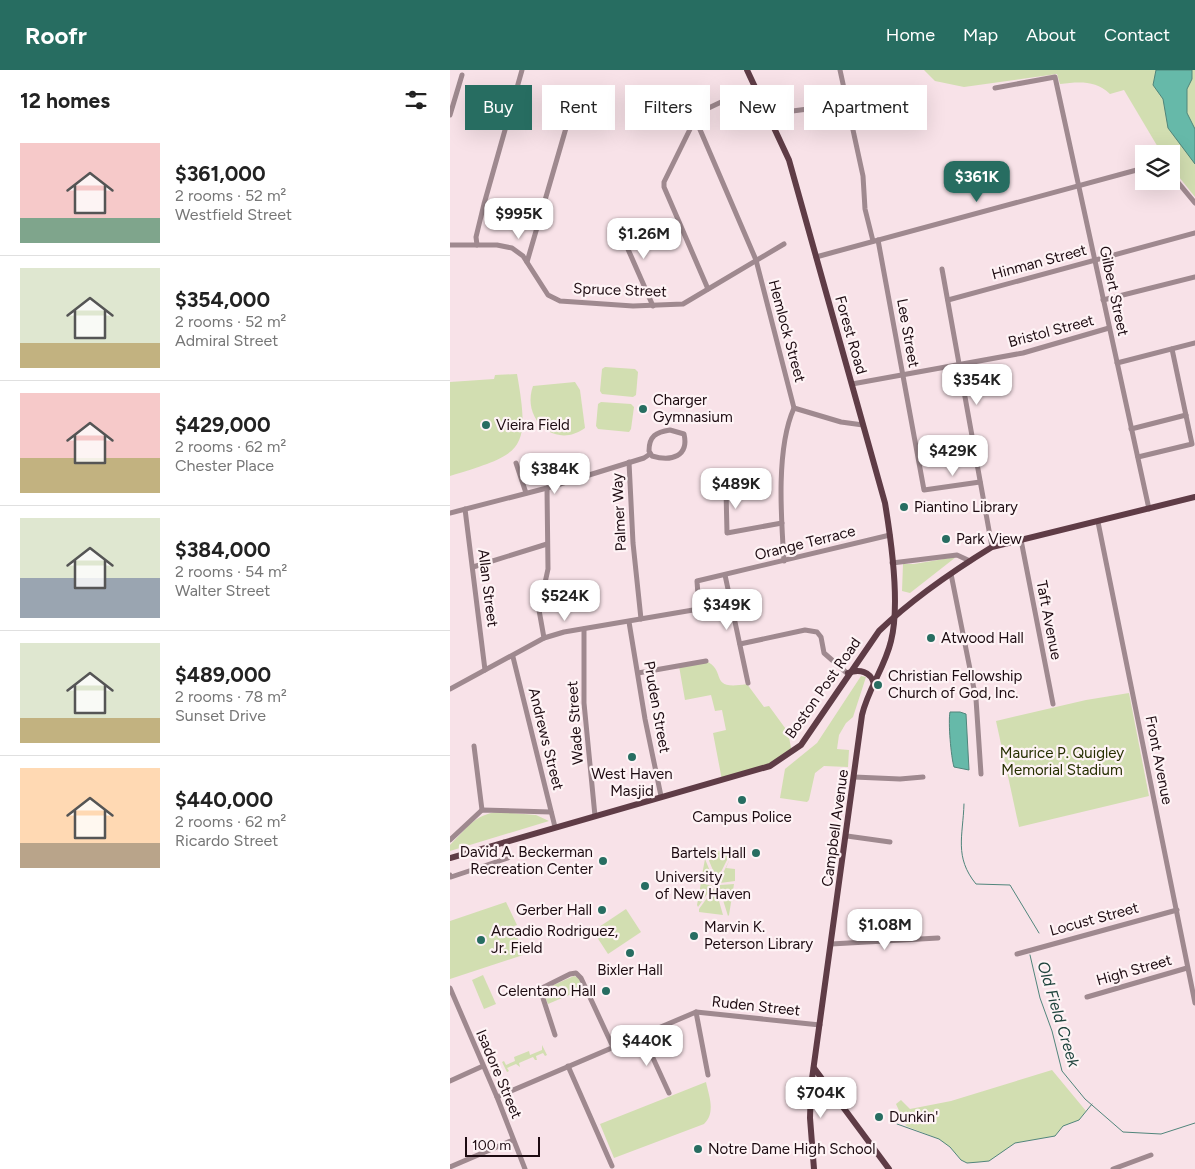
<!DOCTYPE html>
<html lang="en">
<head>
<meta charset="utf-8">
<style>
  body { margin:0; font-family:Figtree,sans-serif; background:#f2f2f2; color:#222; height:100vh; display:flex; flex-direction:column; font-size:19px; white-space:nowrap }
  * { box-sizing:border-box; margin:0 }
  p { font-size:16px; color:#767676 }
  .icon { flex:none; width:28px; height:28px; fill:none; stroke:currentColor; stroke-width:2; stroke-linecap:round; stroke-linejoin:round }
  .map { position:relative; flex:1; overflow:hidden }
  .details { display:flex; flex-direction:column; background:#fff; width:450px }
  .details>* { flex:none }
  .banner { position:absolute; left:15px; top:15px; width:475px; height:45px; display:flex; gap:10px }
  .controls { position:absolute; left:685px; top:75px; display:grid; gap:10px }
  .controls a { display:grid; place-items:center; width:45px; height:45px; border-radius:0px; background:#fff; box-shadow:0 5px 20px #0002; font-size:25px }
  .scale { position:absolute; left:15px; bottom:12px; width:75px; box-sizing:border-box; padding-left:5px; border:2px solid #1d0b11; border-top:0; font-size:14px; line-height:18px; white-space:nowrap; color:#1d0b11; -webkit-text-stroke:4px #fef3f5; paint-order:stroke }
  .price { position:absolute; translate:-50% -42px; padding:0 11px; border-radius:10px; background:#fff; color:#222; font-size:16px; line-height:32px; filter:drop-shadow(0 1px 2px #0008) }
  .price::after { content:''; position:absolute; left:50%; top:30px; width:15px; height:11px; margin-left:-8px; background:inherit; clip-path:polygon(0 0,100% 0,50% 100%) }
  .price.active { background:#276d61; color:#fff }
  ul { padding:0; list-style:none }
  li { display:flex; align-items:center; gap:15px; height:125px; padding:0 20px }
  li+li { border-top:1px solid #e0e0e0 }
  li span { display:grid; place-items:center; flex:none; width:140px; height:100px; border-radius:0px; color:#555 }
  li>.icon { margin-inline-start:auto }
  span .icon { width:60px; height:60px; fill:#fffc; stroke-width:1 }
  li b { font-size:21px }
  h2 { display:flex; justify-content:space-between; align-items:center; height:60px; padding:0 20px; font-size:21px }
  .tag { padding:0 18px; border-radius:0px; background:#fff; box-shadow:0 5px 20px #0002; font-size:18px; line-height:45px }
  .tag.active { background:#276d61; color:#fff }
  header { display:flex; align-items:center; gap:30px; box-sizing:border-box; height:70px; padding:0 25px; background:#276d61; color:#fff }
  header strong { font-size:24px }
  nav { display:flex; gap:28px; margin-inline-start:auto; font-size:18px }
  main { display:flex; flex:1; min-height:0 }
  .map>svg:first-child { display:block }
  .green { fill:#d2deb1 }
  .water { fill:#66b9a9; stroke:#50857b }
  .lines { fill:none; stroke-linecap:round; stroke-linejoin:round }
  .stream { stroke:#50857b; stroke-width:1 }
  .minor { stroke:#9f898f; stroke-width:5 }
  .major { stroke:#5f3c46; stroke-width:6 }
  .poi-dot { fill:#276d61; stroke:#fef3f5; stroke-width:2 }
  .labels { text-anchor:middle; stroke-width:4.5; stroke-linejoin:round; paint-order:stroke }
  .street-label { font-size:15px; fill:#1d0b11; stroke:#fef3f5 }
  .poi-label { font-size:15px; fill:#1d0b11; stroke:#fef3f5; text-anchor:start }
  .park-label { font-size:15px; fill:#262f00; stroke:#fef3f5 }
  .water-label { font-size:16px; font-style:italic; fill:#1e443d; stroke:#fef3f5 }
</style>
</head>
<body>
<header>
<strong>Roofr</strong>
<nav><a>Home</a><a>Map</a><a>About</a><a>Contact</a></nav>
</header>
<main>
<section class="details">
<h2>12 homes<svg class="icon" aria-label="filters" viewBox="0 0 24 24"><path d="M4 7h16M4 17h16"/><circle cx="9" cy="7" r="2"/><circle cx="15" cy="17" r="2"/></svg></h2>
<ul>
<li><span style="background:linear-gradient(#f6c9c9 75%,#7fa58c 0)"><svg class="icon" aria-label="home" viewBox="0 0 24 24"><path d="M3 11l9-7 9 7M6 9v11h12V9"/></svg></span><div><b>$361,000</b><p>2 rooms · 52 m²</p><p>Westfield Street</p></div></li>
<li><span style="background:linear-gradient(#dfe7d0 75%,#c2b280 0)"><svg class="icon" aria-label="home" viewBox="0 0 24 24"><path d="M3 11l9-7 9 7M6 9v11h12V9"/></svg></span><div><b>$354,000</b><p>2 rooms · 52 m²</p><p>Admiral Street</p></div></li>
<li><span style="background:linear-gradient(#f6c9c9 65%,#c2b280 0)"><svg class="icon" aria-label="home" viewBox="0 0 24 24"><path d="M3 11l9-7 9 7M6 9v11h12V9"/></svg></span><div><b>$429,000</b><p>2 rooms · 62 m²</p><p>Chester Place</p></div></li>
<li><span style="background:linear-gradient(#dfe7d0 60%,#9aa5b1 0)"><svg class="icon" aria-label="home" viewBox="0 0 24 24"><path d="M3 11l9-7 9 7M6 9v11h12V9"/></svg></span><div><b>$384,000</b><p>2 rooms · 54 m²</p><p>Walter Street</p></div></li>
<li><span style="background:linear-gradient(#dfe7d0 75%,#c2b280 0)"><svg class="icon" aria-label="home" viewBox="0 0 24 24"><path d="M3 11l9-7 9 7M6 9v11h12V9"/></svg></span><div><b>$489,000</b><p>2 rooms · 78 m²</p><p>Sunset Drive</p></div></li>
<li><span style="background:linear-gradient(#ffd9b3 75%,#b9a48a 0)"><svg class="icon" aria-label="home" viewBox="0 0 24 24"><path d="M3 11l9-7 9 7M6 9v11h12V9"/></svg></span><div><b>$440,000</b><p>2 rooms · 62 m²</p><p>Ricardo Street</p></div></li>
</ul>
</section>
<div class="map">
<svg width="745" height="1099" viewBox="0 0 745 1099">
  <rect width="100%" height="100%" fill="#f8e2e8"/>
  <g class="green">
    <path d="M474,0H745V127L721,97V84H712L674,20L660,24C645,10 629,12 610,14L607,4L514,17L485,11Z"/>
    <path d="M155,297L185,299L188,302L186,325L183,327L152,324L150,321L152,299Z"/>
    <path d="M67,304C81,382 72,384 0,406V312L44,309L45,305Z"/>
    <path d="M125,312L130,320L135,358C105,380 71,349 83,316Z"/>
    <path d="M151,332L181,334L184,337L181,359L179,362L148,359L146,356L148,334Z"/>
    <path d="M506,487L460,523L452,521L453,494H464Z"/>
    <path d="M256,591C278,601 257,621 297,614L314,637L319,636L338,662L342,683L335,688L272,710L263,663L276,660L272,640L265,641L261,625L235,630L229,596Z"/>
    <path d="M411,606L416,607L403,647L396,653L389,665L387,679L399,680L398,697L374,696L365,703L359,730L357,732L330,728L335,699L367,673Z"/>
    <path d="M679,623L699,726L569,757L546,651L636,630Z"/>
    <path d="M48,742L86,745L99,751L0,781V775C16,759 25,744 48,742Z"/>
    <path d="M256,780L281,782L267,810L255,781Z"/>
    <path d="M255,789L264,811L263,812L251,810Z"/>
    <path d="M280,789L276,798L285,799V811L270,813L269,811Z"/>
    <path d="M251,813L263,816L248,837L247,835Z"/>
    <path d="M284,814L279,845L278,846L269,817L270,815Z"/>
    <path d="M265,817L273,845L249,842V839Z"/>
    <path d="M56,832L67,855L64,856L73,885L0,909V851Z"/>
    <path d="M176,839L191,862L158,884L143,861Z"/>
    <path d="M33,905L46,934L34,939L22,910Z"/>
    <path d="M124,906L129,908L133,919L98,934L92,920Z"/>
    <path d="M92,975L97,985L95,986L93,983L86,986L87,990H85L83,987L69,993L70,997L66,994L57,998L59,1001L57,1002L52,992L54,991L56,995L65,991L64,987L79,981L80,985L92,980Z"/>
    <path d="M602,1000L636,1041L629,1050L613,1056L605,1066L565,1073L539,1091L529,1092L517,1093L511,1090L500,1077L489,1069L456,1056L446,1034L451,1030L460,1039L501,1031Z"/>
    <path d="M256,1012C259,1026 266,1043 254,1054L164,1088L150,1054Z"/>
  </g>
  <g class="water">
    <path d="M706,0H742V9L737,19V43L745,59V94L718,58L713,29L703,15Z"/>
    <path d="M500,642H510L516,644L519,700L504,697C501,687 498,652 500,642Z"/>
  </g>
  <g class="lines">
    <g class="stream">
      <path d="M514,734C513,766 504,787 526,814L560,815L589,863"/>
      <path d="M580,885L590,928L602,961L612,1001L635,1029L673,1062L711,1064L745,1053"/>
      <path d="M447,1054L489,1069L500,1077L511,1090L517,1093L529,1092L539,1091L565,1073L605,1066L613,1056L629,1050L642,1034"/>
    </g>
    <g class="minor">
      <path d="M390,0L413,106L415,139L423,171"/>
      <path d="M545,18L605,7L699,439"/>
      <path d="M319,44L397,34"/>
      <path d="M0,45L12,5"/>
      <path d="M245,48L306,190L344,338C326,378 331,447 334,491"/>
      <path d="M721,104L745,133"/>
      <path d="M166,152L203,236"/>
      <path d="M428,170L474,420L530,412"/>
      <path d="M0,175H47L62,178L73,186L98,225L110,231L183,236L233,234L334,174"/>
      <path d="M27,175L26,167L34,134L72,0"/>
      <path d="M366,187L694,98"/>
      <path d="M77,192L123,34"/>
      <path d="M492,199L542,477"/>
      <path d="M258,219L214,117V112L248,43L305,16"/>
      <path d="M498,230L745,163"/>
      <path d="M653,230L745,207"/>
      <path d="M667,293L745,273"/>
      <path d="M402,314L573,283L659,258"/>
      <path d="M344,338L391,352L413,355"/>
      <path d="M681,359L736,345"/>
      <path d="M220,360L234,364C239,386 222,392 202,386L199,381C199,366 206,362 220,360Z"/>
      <path d="M688,387L742,374L722,279"/>
      <path d="M179,392L183,473L191,549"/>
      <path d="M66,393L76,423"/>
      <path d="M276,420L277,463L332,453"/>
      <path d="M15,439L35,600"/>
      <path d="M0,443L97,418L194,388L200,384"/>
      <path d="M648,452L745,933"/>
      <path d="M571,470L603,634"/>
      <path d="M442,493L507,485L520,491"/>
      <path d="M23,497L97,474"/>
      <path d="M501,504L526,629L531,704"/>
      <path d="M275,505L298,613"/>
      <path d="M179,552L195,649L211,726"/>
      <path d="M134,559V633L145,746"/>
      <path d="M94,568L89,540L98,499L97,418"/>
      <path d="M290,574L355,560L367,562L371,567L374,583L398,604"/>
      <path d="M63,587L105,757"/>
      <path d="M188,603L256,591"/>
      <path d="M0,619L94,568L114,562L249,539L247,511L440,465"/>
      <path d="M24,676L32,740"/>
      <path d="M404,707L450,709L473,707"/>
      <path d="M397,766L440,772"/>
      <path d="M0,770L32,740L101,742"/>
      <path d="M0,805L1,807L58,788L54,772"/>
      <path d="M381,874L488,868"/>
      <path d="M567,884L727,840"/>
      <path d="M0,918L47,1027L75,1099"/>
      <path d="M637,927L737,898"/>
      <path d="M246,942L258,1005"/>
      <path d="M192,964L219,1023"/>
      <path d="M105,965L90,919L120,904L126,903L131,908L163,977"/>
      <path d="M118,996L162,1096"/>
      <path d="M0,1011L33,996"/>
      <path d="M47,1027L246,942L370,955"/>
      <path d="M0,1097L63,1070"/>
      <path d="M663,1099L701,1085"/>
    </g>
    <g class="major">
      <path d="M297,0L339,90L435,433C441,469 450,536 441,571C435,597 418,619 412,645L361,1016L360,1048L364,1099"/>
      <path d="M398,603C409,599 421,601 424,614"/>
      <path d="M0,788L320,696L351,675L429,561C462,529 503,501 542,477L745,427"/>
      <path d="M364,998L439,1099"/>
    </g>
  </g>
  <g class="poi-dot">
    <circle cx="193" cy="339" r="5"/>
    <circle cx="36" cy="355" r="5"/>
    <circle cx="454" cy="437" r="5"/>
    <circle cx="496" cy="469" r="5"/>
    <circle cx="481" cy="568" r="5"/>
    <circle cx="428" cy="615" r="5"/>
    <circle cx="182" cy="687" r="5"/>
    <circle cx="292" cy="730" r="5"/>
    <circle cx="306" cy="783" r="5"/>
    <circle cx="153" cy="791" r="5"/>
    <circle cx="195" cy="816" r="5"/>
    <circle cx="152" cy="840" r="5"/>
    <circle cx="244" cy="866" r="5"/>
    <circle cx="31" cy="870" r="5"/>
    <circle cx="180" cy="883" r="5"/>
    <circle cx="156" cy="921" r="5"/>
    <circle cx="429" cy="1047" r="5"/>
    <circle cx="248" cy="1079" r="5"/>
  </g>
  <g class="labels">
    <g class="street-label">
      <text transform="translate(589 192) rotate(-15)" y="5">Hinman Street</text>
      <text transform="translate(170 220) rotate(2)" y="5">Spruce Street</text>
      <text transform="translate(664 221) rotate(78)" y="5">Gilbert Street</text>
      <text transform="translate(337 261) rotate(75)" y="5">Hemlock Street</text>
      <text transform="translate(601 261) rotate(-15)" y="5">Bristol Street</text>
      <text transform="translate(458 263) rotate(80)" y="5">Lee Street</text>
      <text transform="translate(401 265) rotate(74)" y="5">Forest Road</text>
      <text transform="translate(169 442) rotate(-93)" y="5">Palmer Way</text>
      <text transform="translate(355 473) rotate(-14)" y="5">Orange Terrace</text>
      <text transform="translate(38 518) rotate(83)" y="5">Allan Street</text>
      <text transform="translate(599 550) rotate(79)" y="5">Taft Avenue</text>
      <text transform="translate(373 618) rotate(-55)" y="5">Boston Post Road</text>
      <text transform="translate(207 637) rotate(80)" y="5">Pruden Street</text>
      <text transform="translate(125 653) rotate(-94)" y="5">Wade Street</text>
      <text transform="translate(96 669) rotate(76)" y="5">Andrews Street</text>
      <text transform="translate(709 690) rotate(79)" y="5">Front Avenue</text>
      <text transform="translate(385 758) rotate(-82)" y="5">Campbell Avenue</text>
      <text transform="translate(644 849) rotate(-15)" y="5">Locust Street</text>
      <text transform="translate(684 900) rotate(-16)" y="5">High Street</text>
      <text transform="translate(306 936) rotate(6)" y="5">Ruden Street</text>
      <text transform="translate(49 1004) rotate(67)" y="5">Isadore Street</text>
    </g>
    <g class="poi-label">
      <text x="203" y="335">Charger<tspan x="203" dy="17">Gymnasium</tspan></text>
      <text x="46" y="360">Vieira Field</text>
      <text x="464" y="442">Piantino Library</text>
      <text x="506" y="474">Park View</text>
      <text x="491" y="573">Atwood Hall</text>
      <text x="438" y="611">Christian Fellowship<tspan x="438" dy="17">Church of God, Inc.</tspan></text>
      <text x="182" y="709" text-anchor="middle">West Haven<tspan x="182" dy="17">Masjid</tspan></text>
      <text x="292" y="752" text-anchor="middle">Campus Police</text>
      <text x="143" y="787" text-anchor="end">David A. Beckerman<tspan x="143" dy="17">Recreation Center</tspan></text>
      <text x="296" y="788" text-anchor="end">Bartels Hall</text>
      <text x="205" y="812">University<tspan x="205" dy="17">of New Haven</tspan></text>
      <text x="142" y="845" text-anchor="end">Gerber Hall</text>
      <text x="254" y="862">Marvin K.<tspan x="254" dy="17">Peterson Library</tspan></text>
      <text x="41" y="866">Arcadio Rodriguez,<tspan x="41" dy="17">Jr. Field</tspan></text>
      <text x="180" y="905" text-anchor="middle">Bixler Hall</text>
      <text x="146" y="926" text-anchor="end">Celentano Hall</text>
      <text x="439" y="1052">Dunkin'</text>
      <text x="258" y="1084">Notre Dame High School</text>
    </g>
    <g class="park-label">
      <text x="612" y="688">Maurice P. Quigley<tspan x="612" dy="17">Memorial Stadium</tspan></text>
    </g>
    <g class="water-label">
      <text transform="translate(609 944) rotate(73)" y="6">Old Field Creek</text>
    </g>
  </g>
</svg>
<div class="controls">
<a><svg class="icon" aria-label="layers" viewBox="0 0 24 24"><path d="M12 4l9 5-9 5-9-5zM3 14l9 5 9-5"/></svg></a>
</div>
<div class="scale">100 m</div>
<b class="price active" style="left:527px;top:133px">$361K</b>
<b class="price" style="left:69px;top:170px">$995K</b>
<b class="price" style="left:194px;top:190px">$1.26M</b>
<b class="price" style="left:527px;top:336px">$354K</b>
<b class="price" style="left:503px;top:407px">$429K</b>
<b class="price" style="left:105px;top:425px">$384K</b>
<b class="price" style="left:286px;top:440px">$489K</b>
<b class="price" style="left:115px;top:552px">$524K</b>
<b class="price" style="left:277px;top:561px">$349K</b>
<b class="price" style="left:435px;top:881px">$1.08M</b>
<b class="price" style="left:197px;top:997px">$440K</b>
<b class="price" style="left:371px;top:1049px">$704K</b>
<div class="banner">
<a class="tag active">Buy</a>
<a class="tag">Rent</a>
<a class="tag">Filters</a>
<a class="tag">New</a>
<a class="tag">Apartment</a>
</div>
</div>
</main>
</body>
</html>
